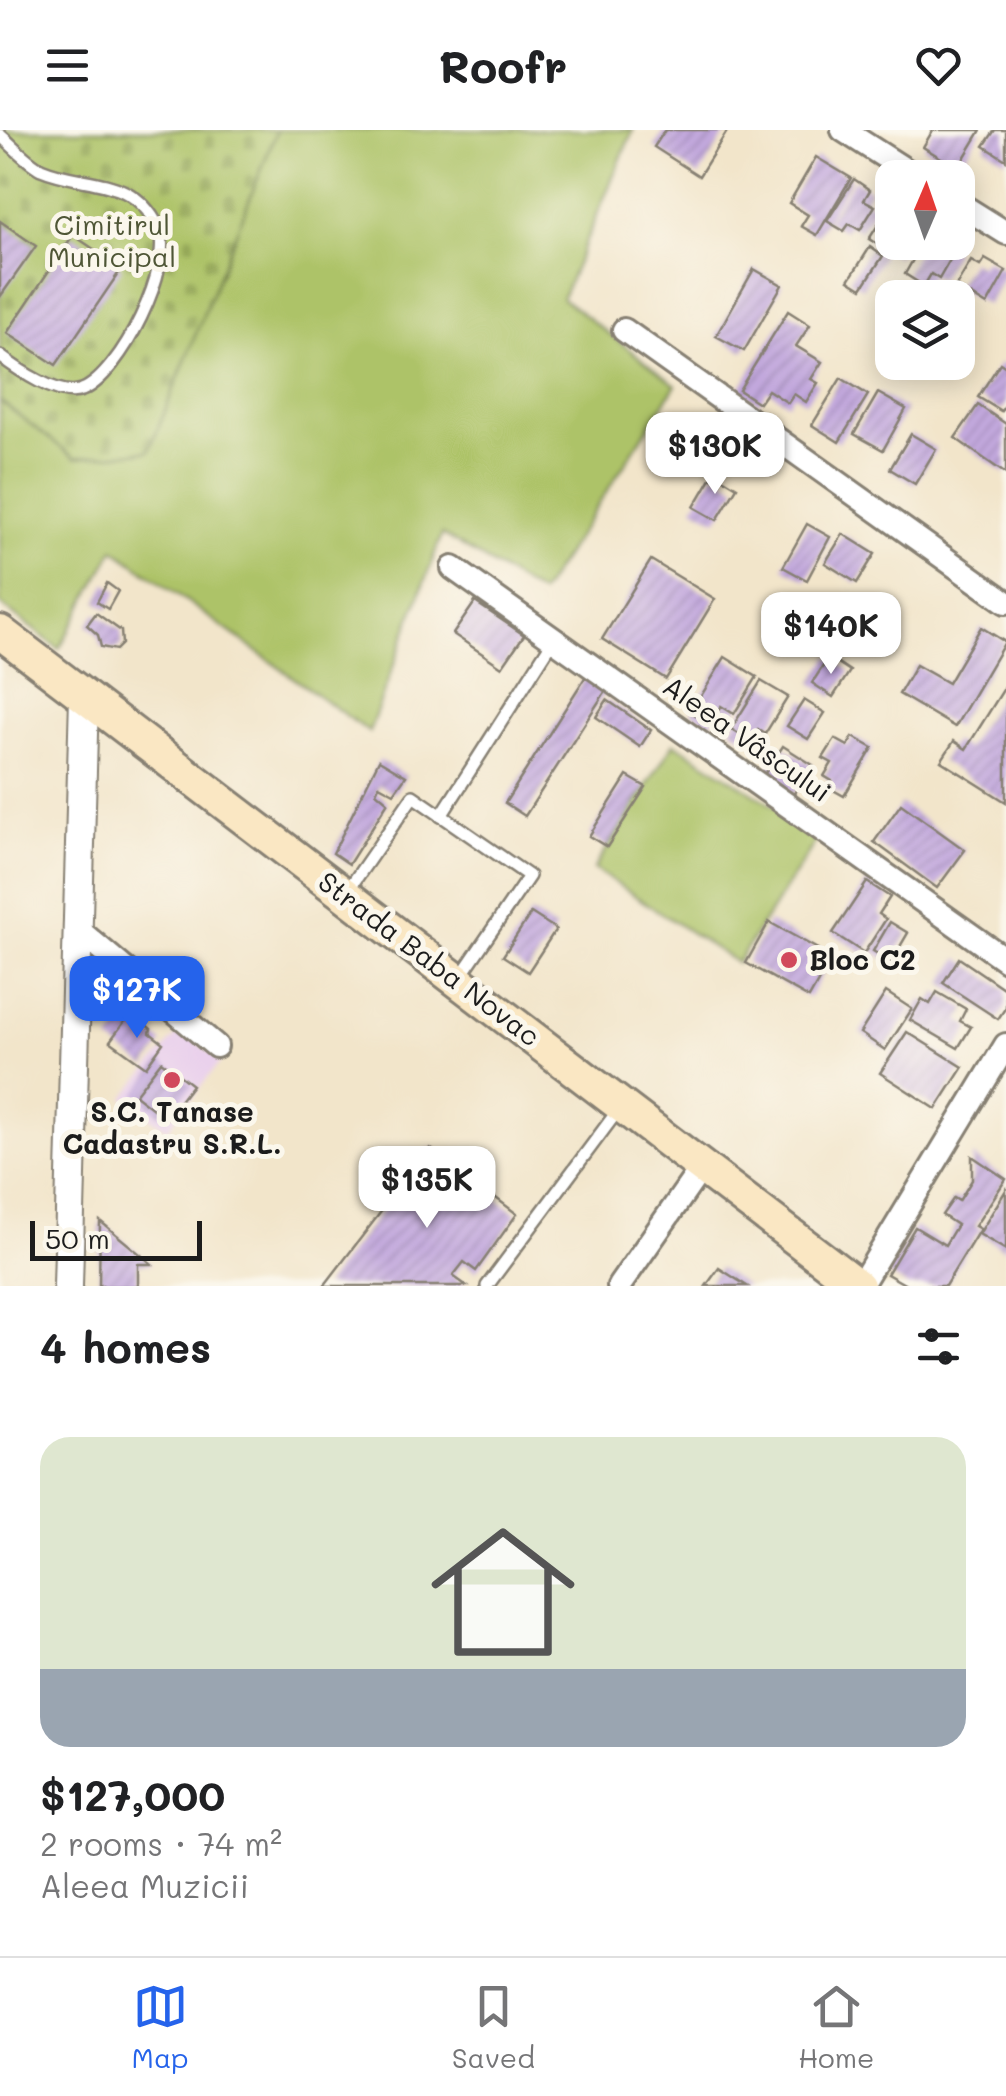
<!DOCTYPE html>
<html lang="en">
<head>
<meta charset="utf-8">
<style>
  body { margin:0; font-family:Mali,sans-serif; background:#f6f6f6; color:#202124; height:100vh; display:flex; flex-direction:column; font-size:38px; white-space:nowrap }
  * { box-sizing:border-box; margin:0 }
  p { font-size:32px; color:#757577 }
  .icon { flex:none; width:55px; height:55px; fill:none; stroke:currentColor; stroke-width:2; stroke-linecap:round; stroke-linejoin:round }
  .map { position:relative; height:1156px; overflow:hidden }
  .panel { display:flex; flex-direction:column; background:#fff; flex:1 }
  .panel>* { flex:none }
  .needle { width:65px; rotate:2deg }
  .buttons { position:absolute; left:875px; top:30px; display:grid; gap:20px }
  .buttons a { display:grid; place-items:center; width:100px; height:100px; border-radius:20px; background:#fff; box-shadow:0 5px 25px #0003; font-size:50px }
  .scale { position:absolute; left:30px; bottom:25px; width:172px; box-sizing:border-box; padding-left:10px; border:5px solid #1c1c1c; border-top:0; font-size:28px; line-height:35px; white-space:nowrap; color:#1c1c1c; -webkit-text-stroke:8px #fbf7ec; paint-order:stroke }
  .price { position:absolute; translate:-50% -85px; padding:0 22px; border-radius:20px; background:#fff; color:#222; font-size:32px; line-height:65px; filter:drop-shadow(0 2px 5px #0008) }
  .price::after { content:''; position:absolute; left:50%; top:60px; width:30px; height:22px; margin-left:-15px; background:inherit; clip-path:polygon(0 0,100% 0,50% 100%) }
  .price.on { background:#2563eb; color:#fff }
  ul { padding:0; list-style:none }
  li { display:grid; align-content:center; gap:20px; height:530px; padding:0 40px }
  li+li { border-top:2px solid #e0e0e0 }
  li span { display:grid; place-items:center; height:310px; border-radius:30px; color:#555 }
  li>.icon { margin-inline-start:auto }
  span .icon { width:180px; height:180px; fill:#fffc; stroke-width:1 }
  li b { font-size:42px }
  h2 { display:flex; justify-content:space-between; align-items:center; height:120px; padding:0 40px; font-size:42px }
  header { display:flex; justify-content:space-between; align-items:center; height:130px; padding:0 40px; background:#fff; font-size:45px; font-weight:800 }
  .dock { display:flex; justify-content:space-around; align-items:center; height:140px; border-top:2px solid #e0e0e0; background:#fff; font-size:28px; color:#757577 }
  .dock a { display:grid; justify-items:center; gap:5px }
  .dock .on { color:#2563eb }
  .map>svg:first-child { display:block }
  .built { fill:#ead1ec }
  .grass { fill:#adc367; stroke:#647042; stroke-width:2.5 }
  .cemetery { fill:url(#cemetery-stones); stroke:#647042; stroke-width:2.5 }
  .building { fill:url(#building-hatch) }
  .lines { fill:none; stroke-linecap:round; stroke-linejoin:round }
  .service-casing { stroke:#878073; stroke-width:16 }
  .minor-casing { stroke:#878073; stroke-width:28 }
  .tertiary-casing { stroke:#878073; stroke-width:32 }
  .secondary-casing { stroke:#878073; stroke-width:38 }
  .service { stroke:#fff; stroke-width:11 }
  .minor { stroke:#fff; stroke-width:22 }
  .tertiary { stroke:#fff; stroke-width:28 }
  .secondary { stroke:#fae7c3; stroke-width:32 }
  .poi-dot { fill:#d1495b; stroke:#fbf7ec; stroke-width:4 }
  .labels { text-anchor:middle; stroke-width:10; stroke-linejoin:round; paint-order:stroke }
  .park-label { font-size:28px; fill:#4f5636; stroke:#fbf7ec }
  .street-label { font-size:28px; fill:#1c1c1c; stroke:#fbf7ec }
  .poi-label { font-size:28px; font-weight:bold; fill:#1c1c1c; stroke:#fbf7ec; text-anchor:start }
</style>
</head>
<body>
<header><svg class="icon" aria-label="menu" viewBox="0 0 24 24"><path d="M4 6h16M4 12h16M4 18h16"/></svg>Roofr<svg class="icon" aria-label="heart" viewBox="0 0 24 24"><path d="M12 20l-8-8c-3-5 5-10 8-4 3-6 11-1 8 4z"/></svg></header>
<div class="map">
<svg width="1006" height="1156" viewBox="0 0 1006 1156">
  <defs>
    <pattern id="cemetery-stones" width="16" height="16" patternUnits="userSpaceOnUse" patternTransform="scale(2.5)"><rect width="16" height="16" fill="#adc367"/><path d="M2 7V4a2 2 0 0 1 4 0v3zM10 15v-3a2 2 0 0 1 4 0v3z" fill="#94a759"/></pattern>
    <pattern id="building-hatch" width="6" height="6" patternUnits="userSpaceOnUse" patternTransform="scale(2.5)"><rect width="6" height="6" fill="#c2a8dd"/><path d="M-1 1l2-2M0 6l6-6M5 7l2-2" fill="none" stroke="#a690bd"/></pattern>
  </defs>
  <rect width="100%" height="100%" fill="#fbf7ec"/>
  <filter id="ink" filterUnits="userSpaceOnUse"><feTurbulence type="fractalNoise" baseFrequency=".01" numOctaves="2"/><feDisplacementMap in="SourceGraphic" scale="20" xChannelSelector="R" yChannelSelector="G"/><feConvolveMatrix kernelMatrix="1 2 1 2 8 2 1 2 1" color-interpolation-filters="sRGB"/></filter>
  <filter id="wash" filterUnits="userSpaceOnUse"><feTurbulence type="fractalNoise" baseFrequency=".0048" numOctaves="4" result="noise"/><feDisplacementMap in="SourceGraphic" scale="40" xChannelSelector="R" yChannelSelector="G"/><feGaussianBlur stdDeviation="2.25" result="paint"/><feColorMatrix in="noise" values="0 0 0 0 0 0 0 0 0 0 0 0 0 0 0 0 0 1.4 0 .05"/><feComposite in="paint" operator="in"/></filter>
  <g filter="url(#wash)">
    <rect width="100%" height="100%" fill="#f2e5ca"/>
    <path class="built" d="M181,900L221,931L167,1000L124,968Z"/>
    <g class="grass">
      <path d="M277,0H633L562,168L676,255L540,464L442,404L369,602L114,419L59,519L0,474V271L75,328L149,321Z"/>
      <path d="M674,613L820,705L737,833L594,739Z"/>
    </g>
    <path class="cemetery" d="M0,0H277L149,321L75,328L0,271Z"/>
    <g id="blocks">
      <g class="building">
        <path d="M665,0H728L699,46L654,17Z"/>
        <path d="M933,0H981L958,38L923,17Z"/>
        <path d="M995,0H1006V30L984,16Z"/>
        <path d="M816,27L851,48L817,105L801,96L808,85L789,73Z"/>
        <path d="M854,49L870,60L864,70L875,76L860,100L849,94L844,101L827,91Z"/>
        <path d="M885,84L892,88V112H905L897,127L869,109Z"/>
        <path d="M0,91L36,116L0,167Z"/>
        <path d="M73,105L122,138L56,235L7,203Z"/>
        <path d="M923,112H941L955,121L939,149L931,144L924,156L905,144Z"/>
        <path d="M870,117L883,126L862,158L849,150Z"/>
        <path d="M985,129L1006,141L987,175L956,156L971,131L980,136Z"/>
        <path d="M754,139L782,155L744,221L716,206Z"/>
        <path d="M788,181L810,195L796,216L822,232L811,249L818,253L806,272L794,264L788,273L768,260L759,273L739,260Z"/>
        <path d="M1000,233L1006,237V274L1001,281L978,267Z"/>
        <path d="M841,248L868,265L839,312L812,295Z"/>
        <path d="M878,263L906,279L883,320L854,304Z"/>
        <path d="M978,275L1006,294V344L955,308Z"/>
        <path d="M911,304L936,319L915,354L890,339Z"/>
        <path d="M714,343L737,357L717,390L694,377Z"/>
        <path d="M807,394L830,407L807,450L783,437Z"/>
        <path d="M843,404L875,424L857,453L825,433Z"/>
        <path d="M651,430L715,469L666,549L602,509Z"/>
        <path d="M107,453L118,461L108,479L97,472Z"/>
        <path d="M475,472L524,505L502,537L453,504Z"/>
        <path d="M96,483L121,501L122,514L116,520L101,517L98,505L87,495Z"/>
        <path d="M981,497L1005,512L955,597L899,564L916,535L948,553Z"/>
        <path d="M725,527L757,547L734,584L721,576L710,594L691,582Z"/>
        <path d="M829,527L850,541L833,567L812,553Z"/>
        <path d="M586,546L607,559L525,686L505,673Z"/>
        <path d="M761,551L788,567L765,604L758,599L750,611L731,599Z"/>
        <path d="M1006,555V672L941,631L954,611L966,619Z"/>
        <path d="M607,570L651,600L640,617L596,587Z"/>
        <path d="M804,570L825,583L808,609L787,596Z"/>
        <path d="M853,607L873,618L844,666L828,657L832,651L824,646L832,633L823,628L835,609L848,616Z"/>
        <path d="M783,616L813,635L793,665L763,646Z"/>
        <path d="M379,630L406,646L394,663L379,655L376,662L388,672L349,734L333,723Z"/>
        <path d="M627,646L646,657L607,717L589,706Z"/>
        <path d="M901,674L965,720L937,758L874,712Z"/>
        <path d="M867,752L890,767L879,784L886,789L864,823L833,803Z"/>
        <path d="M531,783L556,799L528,842L503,826Z"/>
        <path d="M769,792L832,827L809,868L746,833Z"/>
        <path d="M890,792L908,803L891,832L873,821Z"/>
        <path d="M959,828L1006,860V877L998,889L943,853Z"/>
        <path d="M886,862L912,879L885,920L860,903Z"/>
        <path d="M937,862L966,879L960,891L971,897L958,918L910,890L922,869L930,874Z"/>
        <path d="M128,887L140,896L143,892L151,899L150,903L163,913L146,937L110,911Z"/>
        <path d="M907,902L963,937L936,979L880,943Z"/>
        <path d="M161,931L192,955L166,989L135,965Z"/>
        <path d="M430,1018L517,1084L476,1141L464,1132L453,1146L467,1156H324Z"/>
        <path d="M972,1026L1006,1049L975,1096L980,1099L945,1156H908L887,1144L915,1097L945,1115L957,1095L942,1085L954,1068L959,1071L972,1050Z"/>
        <path d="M1006,1060V1120L979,1104Z"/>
        <path d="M100,1091L152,1134H138V1156H99Z"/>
        <path d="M719,1138L747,1156H706Z"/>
      </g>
    </g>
  </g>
  <g filter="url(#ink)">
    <use href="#blocks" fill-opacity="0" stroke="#878073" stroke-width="2.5"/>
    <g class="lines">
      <defs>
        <g id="service">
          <path d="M0,5C12,15 27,32 41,39C86,58 132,44 158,97C176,133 120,246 82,260C60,269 17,239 0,226"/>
          <path d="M441,686L554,509"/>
          <path d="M346,763L413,666L529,746L460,847"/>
          <path d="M487,1156L619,979"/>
        </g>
        <g id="minor">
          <path d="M843,0L918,48"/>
          <path d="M958,73L1006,103"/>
          <path d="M624,200L1006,472"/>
          <path d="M453,438L1006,830"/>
          <path d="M76,798L216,916"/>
          <path d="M619,1156L702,1037"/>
          <path d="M860,1156L1006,915"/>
        </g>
        <path id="tertiary" d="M68,1156L84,567"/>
        <path id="secondary" d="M0,502L858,1156"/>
      </defs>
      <use href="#service" class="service-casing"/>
      <use href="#minor" class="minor-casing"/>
      <use href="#tertiary" class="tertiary-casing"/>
      <use href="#secondary" class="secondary-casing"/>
      <use href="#service" class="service"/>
      <use href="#minor" class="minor"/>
      <use href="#tertiary" class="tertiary"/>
      <use href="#secondary" class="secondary"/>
    </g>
  </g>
  <g class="poi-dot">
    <circle cx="789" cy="830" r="10"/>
    <circle cx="172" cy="950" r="10"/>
  </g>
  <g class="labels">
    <g class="park-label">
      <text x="112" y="105">Cimitirul<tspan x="112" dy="32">Municipal</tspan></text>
    </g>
    <g class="street-label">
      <text transform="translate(747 609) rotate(35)" y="10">Aleea Vâscului</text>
      <text transform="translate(429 829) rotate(37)" y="10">Strada Baba Novac</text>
    </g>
    <g class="poi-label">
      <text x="809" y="840">Bloc C2</text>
      <text x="172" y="992" text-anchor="middle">S.C. Tanase<tspan x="172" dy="32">Cadastru S.R.L.</tspan></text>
    </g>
  </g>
</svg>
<div class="buttons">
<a><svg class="needle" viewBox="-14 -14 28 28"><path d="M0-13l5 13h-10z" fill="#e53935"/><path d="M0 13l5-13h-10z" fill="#757577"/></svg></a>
<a><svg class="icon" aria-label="layers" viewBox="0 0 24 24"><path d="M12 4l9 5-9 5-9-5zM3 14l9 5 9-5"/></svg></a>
</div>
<div class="scale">50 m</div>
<b class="price" style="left:715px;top:367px">$130K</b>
<b class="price" style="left:831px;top:547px">$140K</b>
<b class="price on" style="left:137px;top:911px">$127K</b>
<b class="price" style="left:427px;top:1101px">$135K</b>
</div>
<section class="panel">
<h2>4 homes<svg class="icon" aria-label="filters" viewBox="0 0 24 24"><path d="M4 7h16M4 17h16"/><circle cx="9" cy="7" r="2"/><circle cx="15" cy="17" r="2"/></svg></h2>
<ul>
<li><span style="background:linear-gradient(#dfe7d0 75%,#9aa5b1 0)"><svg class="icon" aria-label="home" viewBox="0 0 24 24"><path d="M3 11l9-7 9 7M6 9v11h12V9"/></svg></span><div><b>$127,000</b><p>2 rooms · 74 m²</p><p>Aleea Muzicii</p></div></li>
</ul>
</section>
<nav class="dock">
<a class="on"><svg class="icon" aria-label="map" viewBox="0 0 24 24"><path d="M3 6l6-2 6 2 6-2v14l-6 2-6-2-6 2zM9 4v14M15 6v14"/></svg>Map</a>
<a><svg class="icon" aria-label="saved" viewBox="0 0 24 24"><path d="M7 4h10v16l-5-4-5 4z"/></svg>Saved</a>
<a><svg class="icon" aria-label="home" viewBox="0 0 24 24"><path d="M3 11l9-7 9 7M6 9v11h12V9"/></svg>Home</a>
</nav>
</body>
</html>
